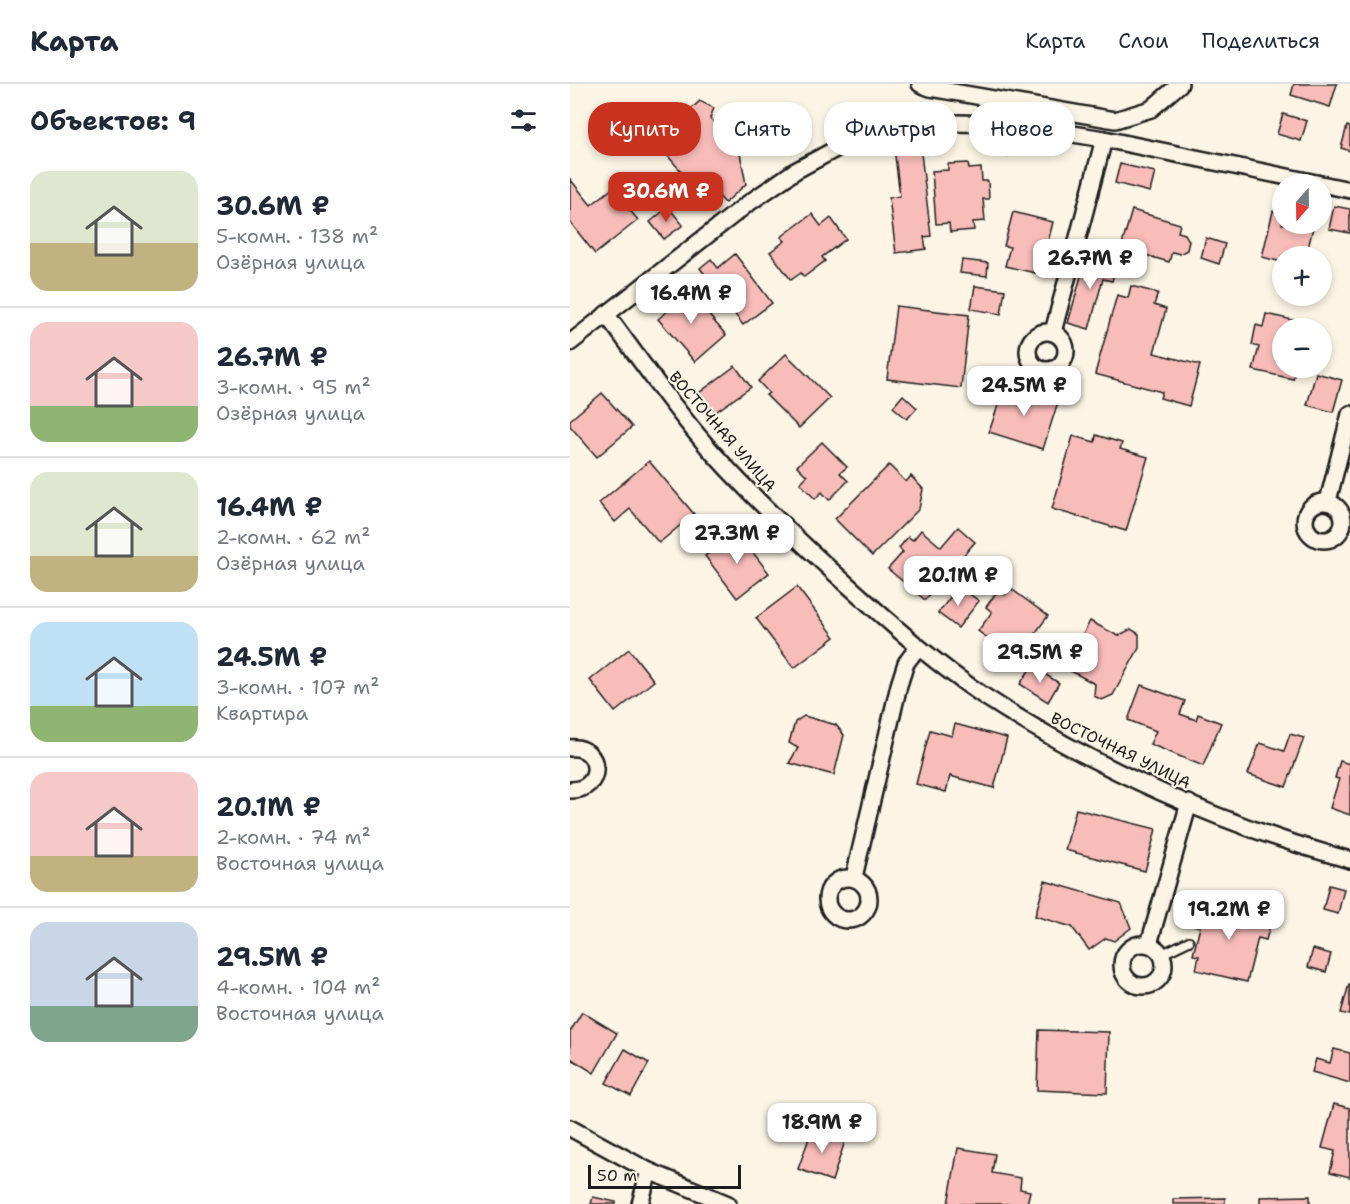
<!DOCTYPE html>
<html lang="ru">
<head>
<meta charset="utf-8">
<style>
  body { margin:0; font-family:"Shantell Sans",sans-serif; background:#f6f6f7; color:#1f2937; height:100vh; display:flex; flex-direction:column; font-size:22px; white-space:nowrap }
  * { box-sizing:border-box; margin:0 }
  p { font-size:20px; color:#747a83 }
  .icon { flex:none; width:33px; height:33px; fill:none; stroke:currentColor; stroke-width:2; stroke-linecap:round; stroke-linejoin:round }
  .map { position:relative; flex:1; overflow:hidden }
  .side { display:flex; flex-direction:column; background:#fff; width:570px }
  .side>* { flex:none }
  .top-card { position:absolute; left:18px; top:18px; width:570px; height:54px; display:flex; gap:12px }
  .needle { width:39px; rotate:200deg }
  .fabs { position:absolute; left:702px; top:90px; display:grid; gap:12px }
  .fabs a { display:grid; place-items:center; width:60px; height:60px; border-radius:50%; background:#fff; box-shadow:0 3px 9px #0003; font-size:30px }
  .scale { position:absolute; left:18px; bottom:15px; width:153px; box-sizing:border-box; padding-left:6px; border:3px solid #1c1c1c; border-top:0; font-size:16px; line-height:21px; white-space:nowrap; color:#1c1c1c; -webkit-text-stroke:4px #fcf5e5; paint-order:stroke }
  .price { position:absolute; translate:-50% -51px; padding:0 14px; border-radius:12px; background:#fff; color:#222; font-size:20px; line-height:39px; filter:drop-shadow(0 2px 3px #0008) }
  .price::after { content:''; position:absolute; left:50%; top:36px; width:18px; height:14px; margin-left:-9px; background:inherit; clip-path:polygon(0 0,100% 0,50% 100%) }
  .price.active { background:#c8321e; color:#fff }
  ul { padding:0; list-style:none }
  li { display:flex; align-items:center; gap:18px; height:150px; padding:0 30px }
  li+li { border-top:2px solid #e0e1e3 }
  li span { display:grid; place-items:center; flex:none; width:168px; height:120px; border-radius:18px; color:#555 }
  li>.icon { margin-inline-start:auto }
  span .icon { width:72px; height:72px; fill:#fffc; stroke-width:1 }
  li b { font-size:26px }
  h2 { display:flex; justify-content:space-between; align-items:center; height:72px; padding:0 30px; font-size:26px }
  .chip { padding:0 21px; border-radius:24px; background:#fff; box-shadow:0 3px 9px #0003; font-size:21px; line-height:54px }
  .chip.active { background:#c8321e; color:#fff }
  header { display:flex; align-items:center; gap:36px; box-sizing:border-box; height:84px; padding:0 30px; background:#fff; border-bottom:2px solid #e0e1e3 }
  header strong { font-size:28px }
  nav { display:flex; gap:33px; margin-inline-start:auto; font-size:21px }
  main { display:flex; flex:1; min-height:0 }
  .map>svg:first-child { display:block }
  .building { fill:#f9bdb9; stroke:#1c1c1c; stroke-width:1.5 }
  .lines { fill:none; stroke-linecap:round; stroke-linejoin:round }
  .lane-casing { stroke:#1c1c1c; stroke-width:12 }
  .street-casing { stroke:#1c1c1c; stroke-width:20 }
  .lane { stroke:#fcf5e5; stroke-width:8 }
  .street { stroke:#fcf5e5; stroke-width:15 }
  .labels { text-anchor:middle; stroke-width:4.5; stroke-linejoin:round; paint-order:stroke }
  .street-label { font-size:16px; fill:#1c1c1c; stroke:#fcf5e5 }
</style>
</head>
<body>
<header>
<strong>Карта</strong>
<nav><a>Карта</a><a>Слои</a><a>Поделиться</a></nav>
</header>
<main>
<section class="side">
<h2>Объектов: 9<svg class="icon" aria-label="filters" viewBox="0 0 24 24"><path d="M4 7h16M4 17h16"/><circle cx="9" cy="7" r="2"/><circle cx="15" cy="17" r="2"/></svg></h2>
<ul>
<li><span style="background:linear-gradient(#dfe7d0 60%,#c2b280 0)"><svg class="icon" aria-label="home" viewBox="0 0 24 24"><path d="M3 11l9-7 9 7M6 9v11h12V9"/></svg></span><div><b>30.6M ₽</b><p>5-комн. · 138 m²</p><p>Озёрная улица</p></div></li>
<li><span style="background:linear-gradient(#f6c9c9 70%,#8fb573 0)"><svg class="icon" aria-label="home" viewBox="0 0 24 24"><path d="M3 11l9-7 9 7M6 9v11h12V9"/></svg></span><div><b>26.7M ₽</b><p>3-комн. · 95 m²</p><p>Озёрная улица</p></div></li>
<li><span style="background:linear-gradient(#dfe7d0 70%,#c2b280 0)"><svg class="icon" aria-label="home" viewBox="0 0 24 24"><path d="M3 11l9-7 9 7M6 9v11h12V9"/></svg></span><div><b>16.4M ₽</b><p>2-комн. · 62 m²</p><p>Озёрная улица</p></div></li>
<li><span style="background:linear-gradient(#bfe0f5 70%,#8fb573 0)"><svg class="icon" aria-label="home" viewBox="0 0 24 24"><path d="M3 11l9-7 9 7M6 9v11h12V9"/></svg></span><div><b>24.5M ₽</b><p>3-комн. · 107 m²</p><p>Квартира</p></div></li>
<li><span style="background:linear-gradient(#f6c9c9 70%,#c2b280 0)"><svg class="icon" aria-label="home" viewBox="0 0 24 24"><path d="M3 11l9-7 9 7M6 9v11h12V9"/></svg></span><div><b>20.1M ₽</b><p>2-комн. · 74 m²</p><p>Восточная улица</p></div></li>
<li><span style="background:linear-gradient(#c9d6e8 70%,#7fa58c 0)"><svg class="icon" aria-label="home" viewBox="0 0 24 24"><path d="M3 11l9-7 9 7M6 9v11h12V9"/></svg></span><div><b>29.5M ₽</b><p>4-комн. · 104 m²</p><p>Восточная улица</p></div></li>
</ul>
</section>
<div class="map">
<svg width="780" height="1120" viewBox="0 0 780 1120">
  <rect width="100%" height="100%" fill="#fcf5e5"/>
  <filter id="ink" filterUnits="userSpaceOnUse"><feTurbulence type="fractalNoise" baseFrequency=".0167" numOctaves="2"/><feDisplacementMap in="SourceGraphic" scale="12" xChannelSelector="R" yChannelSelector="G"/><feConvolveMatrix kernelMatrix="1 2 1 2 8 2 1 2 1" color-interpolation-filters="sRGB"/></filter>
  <g filter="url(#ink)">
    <g class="building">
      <path d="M724,0H767L760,23L721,11Z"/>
      <path d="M130,17L144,24L140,34L169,64L176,100L155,119L147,110L134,114L85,57Z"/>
      <path d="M713,30L737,37L731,57L707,50Z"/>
      <path d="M777,42L780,43V67L771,64Z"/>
      <path d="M424,57L441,59L439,72L423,70Z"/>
      <path d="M350,61L361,152L354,153L356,165L326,169L319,114L330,112L324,64Z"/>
      <path d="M398,79L399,85L411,84L412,97H418L419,115H413L415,137L403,138L404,146L380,148L379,139L366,140L362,87L378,86V80Z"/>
      <path d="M550,80L585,88L580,108L545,99Z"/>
      <path d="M0,95L21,121L52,97L67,116L57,123L68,136L25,170L0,138Z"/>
      <path d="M764,122L780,125V149L759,145Z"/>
      <path d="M98,123L113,141L94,155L80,138Z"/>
      <path d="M562,126L610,140L608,148L615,150L619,157L617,166L610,170L602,168L599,178L551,164Z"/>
      <path d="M703,127L712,129V140H744L736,172H712V178L692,173Z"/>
      <path d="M443,128L483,138L470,190L435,182L440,163L434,162Z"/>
      <path d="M242,130L251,142L261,134L276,155L252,173L255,177L234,193L231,189L221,196L200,168L215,157L211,153Z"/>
      <path d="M636,154L655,160L649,180L631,174Z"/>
      <path d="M165,170L202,219L173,241L130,184L141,175L148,184Z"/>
      <path d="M517,171L547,180L542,197L533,195L519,245L498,239Z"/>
      <path d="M392,176L418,179L417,192L390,189Z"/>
      <path d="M112,200L156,251L125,278L88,235L106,220L98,212Z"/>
      <path d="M405,202L435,206L431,230L401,225Z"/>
      <path d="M561,202L588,209L584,221L596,225L584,269L630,281L619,322L590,314L592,308L525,290L547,211L558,214Z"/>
      <path d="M326,222L399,231L391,304L317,295Z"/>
      <path d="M696,230L736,239L735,244H712V284H726L723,295L683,286L689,263L682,261L686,241L693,243Z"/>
      <path d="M216,270L260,314L229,344L196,311L199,309L188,297Z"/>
      <path d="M165,282L181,303L144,329L129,309Z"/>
      <path d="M746,289L772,296L763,328L737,321Z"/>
      <path d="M435,301L488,318L473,365L419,348Z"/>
      <path d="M32,309L62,343L27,373L0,342V336Z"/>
      <path d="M333,311L347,324L337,335L323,323Z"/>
      <path d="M526,351L552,359L550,365L578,373L556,447L482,425L503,352L525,358Z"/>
      <path d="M252,358L277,383L270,389L278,397L259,416L252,408L245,415L230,399L237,392L227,382Z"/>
      <path d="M79,377L124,430L89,459L60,425L45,438L29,419Z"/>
      <path d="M319,381L336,398L341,392L353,405L349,425L302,472L265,435Z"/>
      <path d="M388,443L405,458L355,516L318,485L333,468L329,464L338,453L343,456L351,446L371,463Z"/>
      <path d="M167,448L199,489L167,514L135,472Z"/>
      <path d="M389,502L409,517L388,544L368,529Z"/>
      <path d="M227,503L265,553L224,584L186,534Z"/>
      <path d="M440,504L478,532L446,575L408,547L422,528L416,523L428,506L435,511Z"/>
      <path d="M520,537L548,552L561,545L569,550V564L543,611L532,616L524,612L525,600L495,584Z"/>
      <path d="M59,565L84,597L45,628L20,596Z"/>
      <path d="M462,582L489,599L478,618L450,600Z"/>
      <path d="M571,601L615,617L610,630L626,636L628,630L651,639L633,682L580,660L586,647L558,636Z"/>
      <path d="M234,632L266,641L274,651L264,691L219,679L228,664L219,659L225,638Z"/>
      <path d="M385,640L437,654L424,704L380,692L376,708L346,700L360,646L382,652Z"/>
      <path d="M720,650L734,654L716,703L678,690L690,659L714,667Z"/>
      <path d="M770,677L780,680V731L760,724L769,695L765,694Z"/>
      <path d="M506,725L586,745L575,787L495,766Z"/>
      <path d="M475,797L551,819L561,844L544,857L536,854L519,866L502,843L465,832Z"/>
      <path d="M759,801L774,805L768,830L753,826Z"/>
      <path d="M637,820L671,829L672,823L703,831L696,856L688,854L677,898L626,886L629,872L623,871L630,843L623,841L626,832L634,834Z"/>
      <path d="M743,865L761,870L756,888L738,883Z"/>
      <path d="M779,900H780V931L771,929Z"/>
      <path d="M12,928L47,949L24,989L0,974V948Z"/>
      <path d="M469,946L539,948L537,1009L467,1006Z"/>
      <path d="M55,965L79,979L61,1012L36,999Z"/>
      <path d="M764,965L780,969V999L742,988L746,975L760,979Z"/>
      <path d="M764,1020L780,1024V1093L760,1088L765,1067L752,1064Z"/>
      <path d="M243,1043L276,1054L262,1097L228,1085Z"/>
      <path d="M388,1064L425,1070L422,1089L451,1094L450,1105L460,1107L457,1120H378Z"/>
      <path d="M740,1112V1120H690V1113Z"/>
      <path d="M23,1113L46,1118V1120H21Z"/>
      <path d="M655,1114V1120H603V1115Z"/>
    </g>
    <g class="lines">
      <defs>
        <path id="lane" d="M592,870L619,857"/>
        <g id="street">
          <path d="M350,0L360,4L545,36L581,25L610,0"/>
          <path d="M36,230C71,277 104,325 143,369C189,420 238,466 289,511C329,547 369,582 414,612C523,683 654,742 780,776"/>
          <circle cx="477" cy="267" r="19"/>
          <path d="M483,248L534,55"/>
          <path d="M0,259L176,121L225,87L275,60L313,49L384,39L441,40L534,55L780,106"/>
          <path d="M758,417L780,330"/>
          <circle cx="754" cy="437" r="19"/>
          <path d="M0,664C32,661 35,707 0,706"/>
          <path d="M284,793L329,601L336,579L348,563"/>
          <circle cx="278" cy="815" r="21"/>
          <circle cx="573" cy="881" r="21"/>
          <path d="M579,860L619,719"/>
          <path d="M0,1044L79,1087L158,1120"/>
          <path d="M70,1120L79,1087"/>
        </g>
      </defs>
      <use href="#lane" class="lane-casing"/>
      <use href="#street" class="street-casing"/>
      <use href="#lane" class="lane"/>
      <use href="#street" class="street"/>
    </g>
  </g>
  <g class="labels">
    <g class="street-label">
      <text transform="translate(153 347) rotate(49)" y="6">ВОСТОЧНАЯ УЛИЦА</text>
      <text transform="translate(551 666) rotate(26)" y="6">ВОСТОЧНАЯ УЛИЦА</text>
    </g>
  </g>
</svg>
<div class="fabs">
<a><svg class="needle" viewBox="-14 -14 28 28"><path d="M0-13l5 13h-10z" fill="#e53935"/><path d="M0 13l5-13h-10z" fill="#747a83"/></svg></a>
<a>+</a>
<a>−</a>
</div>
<div class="scale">50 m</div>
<b class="price active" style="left:96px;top:139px">30.6M ₽</b>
<b class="price" style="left:520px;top:206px">26.7M ₽</b>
<b class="price" style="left:121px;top:241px">16.4M ₽</b>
<b class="price" style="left:454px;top:333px">24.5M ₽</b>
<b class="price" style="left:167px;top:481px">27.3M ₽</b>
<b class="price" style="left:388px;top:523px">20.1M ₽</b>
<b class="price" style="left:470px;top:600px">29.5M ₽</b>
<b class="price" style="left:659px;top:857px">19.2M ₽</b>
<b class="price" style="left:252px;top:1070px">18.9M ₽</b>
<div class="top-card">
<a class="chip active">Купить</a>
<a class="chip">Снять</a>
<a class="chip">Фильтры</a>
<a class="chip">Новое</a>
</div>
</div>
</main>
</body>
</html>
